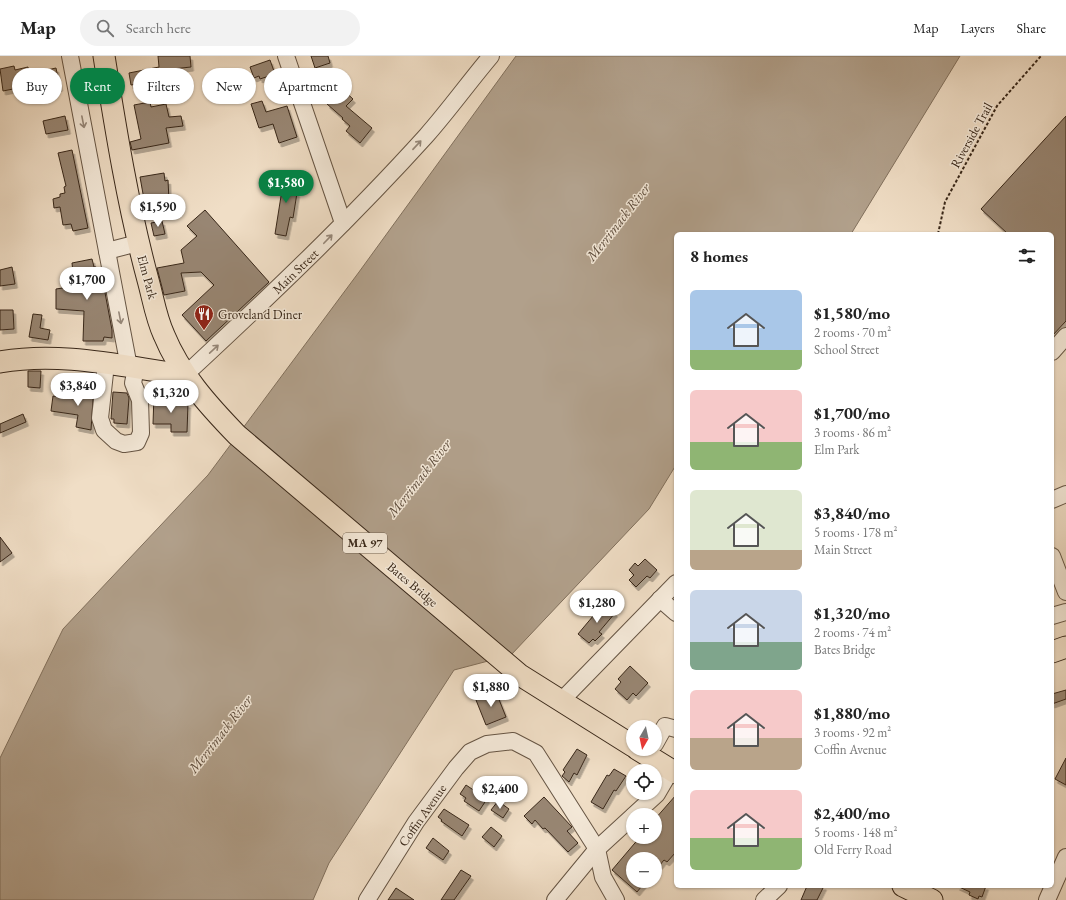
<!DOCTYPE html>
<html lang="en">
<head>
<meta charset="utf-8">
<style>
  body { margin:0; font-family:"EB Garamond",serif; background:#f2f2f2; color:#222; height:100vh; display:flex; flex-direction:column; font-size:15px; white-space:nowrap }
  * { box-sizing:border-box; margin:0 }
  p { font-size:13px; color:#767676 }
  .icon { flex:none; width:22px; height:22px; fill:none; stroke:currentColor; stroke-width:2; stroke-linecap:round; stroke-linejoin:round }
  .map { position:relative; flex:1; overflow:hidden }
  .panel { position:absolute; left:674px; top:176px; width:380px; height:656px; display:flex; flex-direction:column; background:#fff; border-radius:6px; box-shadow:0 1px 3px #0004 }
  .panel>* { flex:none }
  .top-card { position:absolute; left:12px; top:12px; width:380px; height:36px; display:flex; gap:8px }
  .needle { width:26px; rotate:189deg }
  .controls { position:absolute; left:626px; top:664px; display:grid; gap:8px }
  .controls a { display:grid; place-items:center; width:36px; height:36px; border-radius:50%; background:#fff; box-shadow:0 1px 3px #0004; font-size:20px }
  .price { position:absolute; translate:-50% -34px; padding:0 9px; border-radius:14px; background:#fff; color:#222; font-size:13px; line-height:26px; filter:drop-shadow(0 1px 2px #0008) }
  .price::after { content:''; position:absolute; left:50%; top:24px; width:12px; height:9px; margin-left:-6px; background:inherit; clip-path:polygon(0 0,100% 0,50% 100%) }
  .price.current { background:#0b8043; color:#fff }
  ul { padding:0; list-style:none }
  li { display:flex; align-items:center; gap:12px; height:100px; padding:0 16px }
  li span { display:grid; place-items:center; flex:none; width:112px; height:80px; border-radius:6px; color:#555 }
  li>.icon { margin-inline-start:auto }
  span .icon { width:48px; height:48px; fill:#fffc; stroke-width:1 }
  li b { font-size:17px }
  h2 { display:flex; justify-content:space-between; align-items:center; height:48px; padding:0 16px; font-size:17px }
  .chip { padding:0 14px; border-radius:18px; background:#fff; box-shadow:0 1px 3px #0004; font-size:14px; line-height:36px }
  .chip.current { background:#0b8043; color:#fff }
  header { display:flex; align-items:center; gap:24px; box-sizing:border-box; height:56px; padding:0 20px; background:#fff; border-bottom:1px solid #e0e0e0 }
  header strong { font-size:19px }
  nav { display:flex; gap:22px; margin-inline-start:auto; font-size:14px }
  .search { width:280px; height:36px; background:#f2f2f2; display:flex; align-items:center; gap:10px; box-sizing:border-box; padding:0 14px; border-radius:22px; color:#767676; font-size:15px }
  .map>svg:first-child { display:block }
  .water { fill:#b1a08b; stroke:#81705d }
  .building { fill:#988673; stroke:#382719; filter:url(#shadow) }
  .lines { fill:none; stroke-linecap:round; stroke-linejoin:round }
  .minor-casing { stroke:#654; stroke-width:18 }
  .major-casing { stroke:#382719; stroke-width:23 }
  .path { stroke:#382719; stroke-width:2; stroke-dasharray:3 2; stroke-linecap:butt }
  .minor { stroke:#f5eada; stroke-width:16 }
  .major { stroke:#f0dec6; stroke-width:21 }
  .oneway { stroke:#96887a }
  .labels { text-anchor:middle; stroke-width:3; stroke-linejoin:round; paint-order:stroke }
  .shield { fill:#f5eada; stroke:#716253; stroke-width:1 }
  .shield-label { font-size:12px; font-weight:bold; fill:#382719 }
  .street-label { font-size:13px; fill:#382719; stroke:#f5eada }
  .poi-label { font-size:13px; fill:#382719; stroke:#f5eada; text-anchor:start }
  .water-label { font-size:14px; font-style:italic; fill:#5c4b3b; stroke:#f5eada }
</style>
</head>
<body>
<header>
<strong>Map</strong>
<div class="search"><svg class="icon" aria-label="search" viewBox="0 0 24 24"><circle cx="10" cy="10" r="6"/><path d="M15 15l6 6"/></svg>Search here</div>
<nav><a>Map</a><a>Layers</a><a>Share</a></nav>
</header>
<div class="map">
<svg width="1066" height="844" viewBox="0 0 1066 844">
  <defs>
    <filter id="shadow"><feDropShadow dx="2.5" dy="4" stdDeviation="0" flood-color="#0004"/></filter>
  </defs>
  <rect width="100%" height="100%" fill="#f0dec6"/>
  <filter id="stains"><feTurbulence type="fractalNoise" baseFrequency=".005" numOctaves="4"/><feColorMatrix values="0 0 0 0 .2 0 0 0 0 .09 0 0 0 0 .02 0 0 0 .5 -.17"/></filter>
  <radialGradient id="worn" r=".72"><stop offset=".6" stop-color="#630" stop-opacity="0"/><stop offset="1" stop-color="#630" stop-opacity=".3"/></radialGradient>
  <path class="water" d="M516,0H960L851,178H676V409L649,453L511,599L454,614L329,807L313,844H0V702L63,573L208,419L359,216Z"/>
  <g class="building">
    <path d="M158,0H190L191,11L163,14L164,24L131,29L129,17L159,11Z"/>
    <path d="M311,0H328L330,7L315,12Z"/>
    <path d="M270,4L275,18L260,23L259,20L254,22L250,11Z"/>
    <path d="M14,10L15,14L28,11L29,18L56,12L60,31L45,34L43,27L3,35L0,13Z"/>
    <path d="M332,30L339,36L342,33L353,43L346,50L372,72L360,87L346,75L350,70L342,63L343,62L327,48L331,44L324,38Z"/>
    <path d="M262,45L266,56L287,50L297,81L279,87L273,68L259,72L251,48Z"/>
    <path d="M150,46L151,51L166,48L169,61L181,60L183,70L166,72L169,87L132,94L130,86L141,83L134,49Z"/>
    <path d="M65,60L68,74L46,78L43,65Z"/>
    <path d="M1066,60V265L1052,280V178H1008L981,153Z"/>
    <path d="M72,94L88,172L73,175L71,168L63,169L60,151L54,152L53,143L60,141V138L65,137L64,131L66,130L58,97Z"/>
    <path d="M285,115L295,116L292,136L297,137L293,162L290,161L286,180L275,178Z"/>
    <path d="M164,117L165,125L168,124L169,145L145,149L140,121Z"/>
    <path d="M205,154L269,226L206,285L182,259L214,229L201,216L181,217L185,235L164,239L157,212L184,207L181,194L197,180L187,170Z"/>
    <path d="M162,165L165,178L154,180L151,167Z"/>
    <path d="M92,203L94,211H96L99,226H103L112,274V282L104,281L103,285H83L84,255L56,253V233L69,231L66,218L73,217L72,207Z"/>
    <path d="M12,211L15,228L0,230V214Z"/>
    <path d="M0,254H13L14,273L0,274Z"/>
    <path d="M33,258L42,259L40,272L50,274L48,284L29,281Z"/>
    <path d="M28,315H41L40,332L28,331Z"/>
    <path d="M84,326L94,328L91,374L76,371L78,359L51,355L53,340L81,344Z"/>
    <path d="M113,336L127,337L129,342L127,368L114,367V363H111Z"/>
    <path d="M154,338H163L162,347L188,348L187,376H171V368H153Z"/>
    <path d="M23,358L26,366L0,377V368Z"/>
    <path d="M0,481L12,497L0,506Z"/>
    <path d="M645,503L657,514L650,522L647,520L636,531L629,524L634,519L629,514L635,507L638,510Z"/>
    <path d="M604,547L615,557L599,576L602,578L595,585L593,583L589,587L578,578Z"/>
    <path d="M630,610L648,627L636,640L633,637L627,644L615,633L621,626L618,623Z"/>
    <path d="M1066,634V643L1052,648V638Z"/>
    <path d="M496,636L506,661L486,669L476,644Z"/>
    <path d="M577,693L587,699L577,719L574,717L569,726L562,720L565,716L563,714Z"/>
    <path d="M1066,702V729L1055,723Z"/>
    <path d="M614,713L626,720L616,735L614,734L603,753L591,746L607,719L609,720Z"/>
    <path d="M466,729L487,743L479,755L464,745L466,742L460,738Z"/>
    <path d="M676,739V796L667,806L664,804L655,815V803H633V825H646L637,836L612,814L640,781H655V763Z"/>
    <path d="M544,741L572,771L567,775L578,787L568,796L545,772L543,773L535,764L532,768L524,760Z"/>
    <path d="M498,745L509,753L503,762L491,754Z"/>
    <path d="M444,753L469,769L462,780L441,765L442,764L438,761Z"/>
    <path d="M491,771L502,780L494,791L482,781Z"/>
    <path d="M433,782L449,795L443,804L426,792Z"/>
    <path d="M461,814L471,820L454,844H441Z"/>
    <path d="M807,830H824L817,844H801Z"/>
    <path d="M957,830H986L982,841L979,840L978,843L969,839L970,836Z"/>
    <path d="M396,832L414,844H388Z"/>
  </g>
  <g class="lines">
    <defs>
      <g id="minor">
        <path d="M70,0L129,311"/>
        <path d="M286,0L343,167"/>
        <path d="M107,195L138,187"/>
        <path d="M1052,296L1066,280"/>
        <path d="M106,308L100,362L104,374L116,385L124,388L137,386L141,377L140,344L133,327L136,312"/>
        <path d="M185,319C268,242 350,164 426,80C449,54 469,26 491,0"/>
        <path d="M1052,444L1066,438"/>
        <path d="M1052,500L1066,536"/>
        <path d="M660,543L676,557"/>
        <path d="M1052,560L1066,556"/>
        <path d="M561,645L676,527"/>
        <path d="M655,688L665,670L676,673"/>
        <path d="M634,759L657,738L671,714"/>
        <path d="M367,844L416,766L456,712L470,696L487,688L513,685L536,697L597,793L603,821L616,844"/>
        <path d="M555,844L597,793L633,760"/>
        <path d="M764,844L779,830"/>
        <path d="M1047,844L1066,801"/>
      </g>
      <g id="major">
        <path d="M104,0C116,75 128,150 148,224C153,242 156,262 164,279C180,318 208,349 237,379L520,619L633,690"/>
        <path d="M0,306C62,295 124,311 185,319"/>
        <path d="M1052,596L1066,591"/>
        <path d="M637,693L676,717"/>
        <path d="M903,830L932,844"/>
      </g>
    </defs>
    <use href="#minor" class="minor-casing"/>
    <use href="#major" class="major-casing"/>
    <path class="path" d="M938,178L945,146L997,50L1041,0"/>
    <use href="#minor" class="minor"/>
    <use href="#major" class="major"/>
  </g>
  <defs><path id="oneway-shaft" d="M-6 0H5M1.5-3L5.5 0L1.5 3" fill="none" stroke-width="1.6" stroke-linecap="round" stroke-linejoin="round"/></defs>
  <g class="oneway">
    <use href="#oneway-shaft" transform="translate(83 66) rotate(79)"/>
    <use href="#oneway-shaft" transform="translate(417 89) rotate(-47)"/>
    <use href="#oneway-shaft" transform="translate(328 183) rotate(-46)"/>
    <use href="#oneway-shaft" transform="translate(120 262) rotate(79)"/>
    <use href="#oneway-shaft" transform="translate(214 293) rotate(-43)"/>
  </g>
  <defs>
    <symbol id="restaurant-pin" viewBox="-11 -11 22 30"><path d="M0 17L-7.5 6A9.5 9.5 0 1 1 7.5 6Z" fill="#8f2418" stroke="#f5eada"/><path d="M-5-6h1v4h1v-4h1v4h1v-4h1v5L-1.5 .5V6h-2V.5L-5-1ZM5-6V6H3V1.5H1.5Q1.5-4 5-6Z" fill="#fff"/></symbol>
  </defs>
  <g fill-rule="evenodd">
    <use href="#restaurant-pin" x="193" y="247" width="22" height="30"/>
  </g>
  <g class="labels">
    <rect class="shield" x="343" y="477" width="44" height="20" rx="3"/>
    <g class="shield-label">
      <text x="365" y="491">MA 97</text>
    </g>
    <g class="street-label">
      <text transform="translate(971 79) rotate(-61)" y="5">Riverside Trail</text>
      <text transform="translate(295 215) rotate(-44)" y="5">Main Street</text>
      <text transform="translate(148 221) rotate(75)" y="5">Elm Park</text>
      <text transform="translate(413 528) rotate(40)" y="5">Bates Bridge</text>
      <text transform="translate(422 759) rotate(-55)" y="5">Coffin Avenue</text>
    </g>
    <g class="poi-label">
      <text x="218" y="263">Groveland Diner</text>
    </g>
    <g class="water-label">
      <text transform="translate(618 166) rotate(-52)" y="5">Merrimack River</text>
      <text transform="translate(419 422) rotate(-52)" y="5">Merrimack River</text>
      <text transform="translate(220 678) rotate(-52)" y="5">Merrimack River</text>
    </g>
  </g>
  <rect width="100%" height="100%" filter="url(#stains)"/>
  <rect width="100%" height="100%" fill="url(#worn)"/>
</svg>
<div class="controls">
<a><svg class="needle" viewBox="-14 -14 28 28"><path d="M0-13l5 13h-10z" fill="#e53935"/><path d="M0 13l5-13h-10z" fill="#767676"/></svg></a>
<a><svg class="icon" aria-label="locate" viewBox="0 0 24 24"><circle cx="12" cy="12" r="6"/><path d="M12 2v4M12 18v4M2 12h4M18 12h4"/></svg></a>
<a>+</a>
<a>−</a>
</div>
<b class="price current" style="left:286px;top:148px">$1,580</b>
<b class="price" style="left:158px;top:172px">$1,590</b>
<b class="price" style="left:87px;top:245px">$1,700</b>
<b class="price" style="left:78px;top:351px">$3,840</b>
<b class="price" style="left:171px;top:358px">$1,320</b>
<b class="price" style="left:597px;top:568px">$1,280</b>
<b class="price" style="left:491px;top:652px">$1,880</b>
<b class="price" style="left:500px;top:754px">$2,400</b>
<div class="top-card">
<a class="chip">Buy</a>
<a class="chip current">Rent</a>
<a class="chip">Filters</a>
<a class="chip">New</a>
<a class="chip">Apartment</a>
</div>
<section class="panel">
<h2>8 homes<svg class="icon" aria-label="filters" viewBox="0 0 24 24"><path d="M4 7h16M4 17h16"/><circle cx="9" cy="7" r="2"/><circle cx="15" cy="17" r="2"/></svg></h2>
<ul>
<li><span style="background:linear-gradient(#a9c7e8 75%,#8fb573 0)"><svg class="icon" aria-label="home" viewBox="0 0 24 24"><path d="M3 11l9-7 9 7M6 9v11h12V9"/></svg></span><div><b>$1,580/mo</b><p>2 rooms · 70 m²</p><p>School Street</p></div></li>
<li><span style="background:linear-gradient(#f6c9c9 65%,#8fb573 0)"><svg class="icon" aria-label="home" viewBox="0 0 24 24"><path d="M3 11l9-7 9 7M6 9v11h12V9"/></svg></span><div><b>$1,700/mo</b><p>3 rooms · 86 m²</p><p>Elm Park</p></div></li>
<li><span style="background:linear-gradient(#dfe7d0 75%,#b9a48a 0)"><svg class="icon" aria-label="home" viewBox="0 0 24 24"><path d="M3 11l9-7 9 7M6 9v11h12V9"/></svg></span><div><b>$3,840/mo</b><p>5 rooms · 178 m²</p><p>Main Street</p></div></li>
<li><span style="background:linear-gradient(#c9d6e8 65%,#7fa58c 0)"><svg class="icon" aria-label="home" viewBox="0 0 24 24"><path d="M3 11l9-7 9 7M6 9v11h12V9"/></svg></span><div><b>$1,320/mo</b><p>2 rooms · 74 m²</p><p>Bates Bridge</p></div></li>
<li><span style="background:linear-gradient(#f6c9c9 60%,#b9a48a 0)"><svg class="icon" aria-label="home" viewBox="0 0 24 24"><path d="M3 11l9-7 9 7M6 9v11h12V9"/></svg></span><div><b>$1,880/mo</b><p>3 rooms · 92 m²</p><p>Coffin Avenue</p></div></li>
<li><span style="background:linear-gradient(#f6c9c9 60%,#8fb573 0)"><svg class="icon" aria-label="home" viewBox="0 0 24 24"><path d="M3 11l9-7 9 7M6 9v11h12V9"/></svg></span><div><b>$2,400/mo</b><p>5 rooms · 148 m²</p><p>Old Ferry Road</p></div></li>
</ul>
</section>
</div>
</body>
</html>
